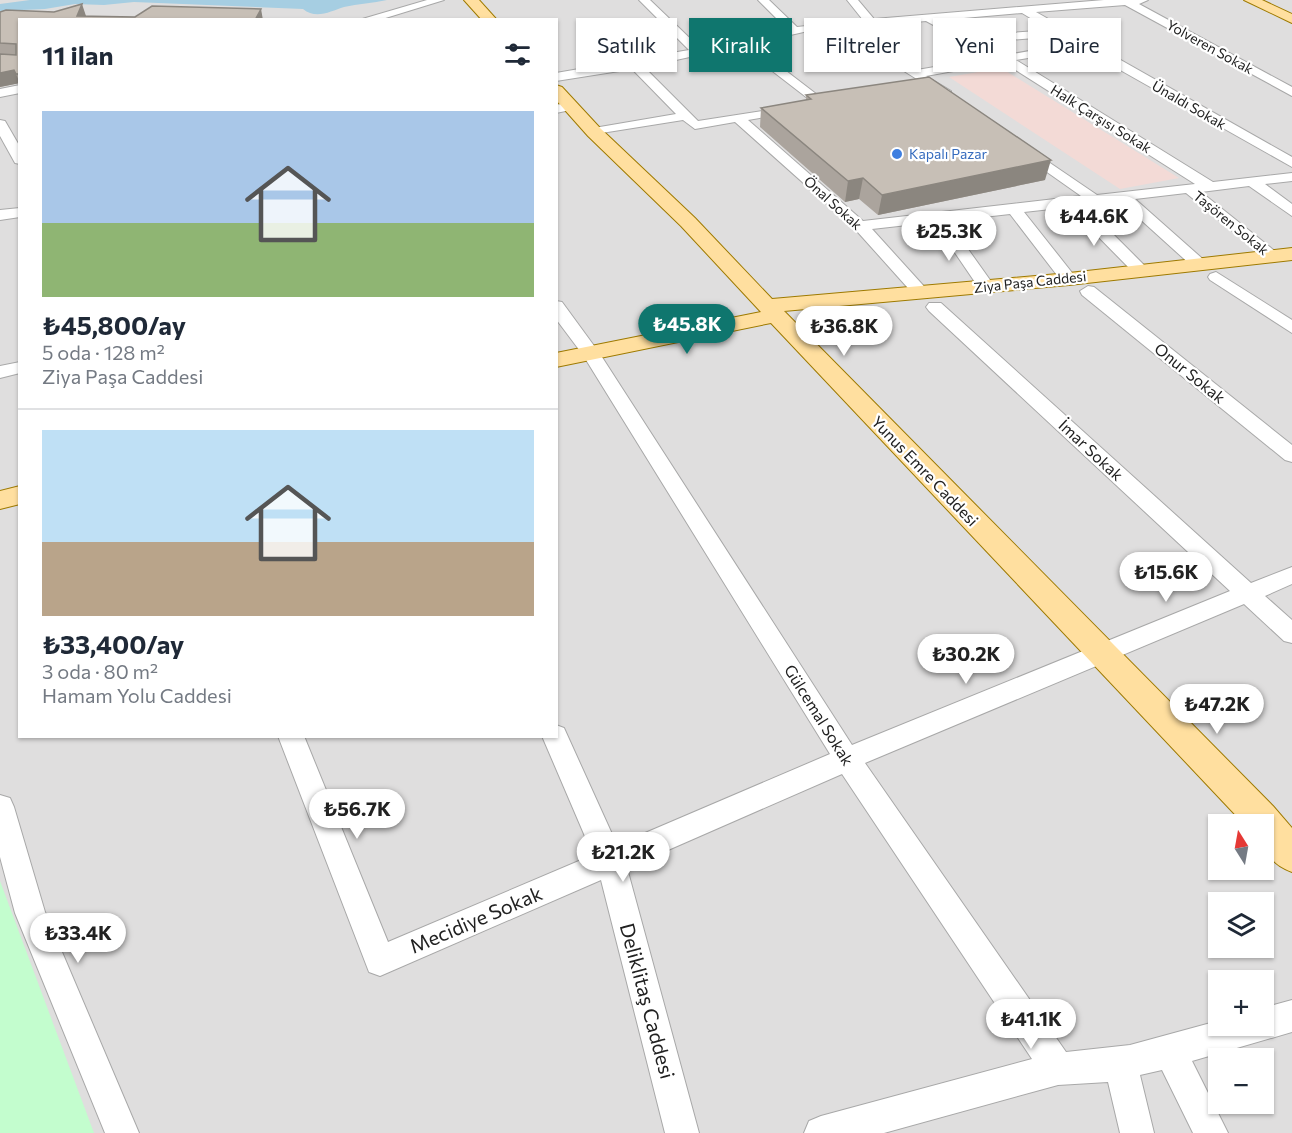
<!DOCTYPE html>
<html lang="tr">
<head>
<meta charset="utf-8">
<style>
  body { margin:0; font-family:Commissioner,sans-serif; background:#f6f6f7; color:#1f2937; height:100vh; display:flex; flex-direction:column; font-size:22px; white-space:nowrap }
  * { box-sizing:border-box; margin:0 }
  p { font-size:20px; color:#747a83 }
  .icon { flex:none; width:33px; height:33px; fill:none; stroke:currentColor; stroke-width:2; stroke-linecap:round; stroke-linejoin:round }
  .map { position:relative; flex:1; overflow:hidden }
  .panel { position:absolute; left:18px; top:18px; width:540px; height:720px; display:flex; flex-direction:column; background:#fff; border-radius:0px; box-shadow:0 2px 4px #0004 }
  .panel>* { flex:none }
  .guide { position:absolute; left:576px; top:18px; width:570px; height:54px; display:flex; gap:12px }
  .needle { width:39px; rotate:349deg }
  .fabs { position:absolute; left:1208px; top:814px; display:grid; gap:12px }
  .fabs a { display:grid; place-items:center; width:66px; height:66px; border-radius:0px; background:#fff; box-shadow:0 2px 4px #0004; font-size:30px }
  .price { position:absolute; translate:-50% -51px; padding:0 14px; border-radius:21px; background:#fff; color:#222; font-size:20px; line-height:39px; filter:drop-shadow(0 2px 3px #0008) }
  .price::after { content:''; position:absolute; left:50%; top:36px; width:18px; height:14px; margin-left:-9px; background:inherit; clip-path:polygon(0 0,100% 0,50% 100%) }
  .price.selected { background:#0f766e; color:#fff }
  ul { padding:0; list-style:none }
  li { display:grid; align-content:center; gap:12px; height:318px; padding:0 24px }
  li+li { border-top:2px solid #e0e1e3 }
  li span { display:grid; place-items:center; height:186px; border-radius:0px; color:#555 }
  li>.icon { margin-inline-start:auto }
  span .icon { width:108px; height:108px; fill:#fffc; stroke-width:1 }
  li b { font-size:26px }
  h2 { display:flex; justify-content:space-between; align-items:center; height:72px; padding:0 24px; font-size:26px }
  .chip { padding:0 21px; border-radius:0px; background:#fff; box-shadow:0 2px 4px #0004; font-size:21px; line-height:54px }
  .chip.selected { background:#0f766e; color:#fff }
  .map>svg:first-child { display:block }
  .residential { fill:#dfdede; fill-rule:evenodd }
  .commercial { fill:#f3dad6 }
  .park { fill:#c3fdce }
  .water { fill:#a6cee2 }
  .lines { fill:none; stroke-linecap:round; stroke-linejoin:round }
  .minor-casing { stroke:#a8a8a8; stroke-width:2 }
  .major-casing { stroke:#9e7a00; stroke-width:2 }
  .minor { fill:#fff; fill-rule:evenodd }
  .major { fill:#ffdf9f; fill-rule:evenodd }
  .wall { fill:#aba49d }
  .shaded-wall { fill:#8b867f }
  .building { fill:#c7bfb6; stroke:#8b867f; stroke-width:1.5 }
  .shop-dot { fill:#3f7fe0; stroke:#fff; stroke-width:2 }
  .labels { text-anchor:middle; stroke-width:4.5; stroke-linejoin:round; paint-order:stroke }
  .far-street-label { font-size:14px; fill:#212121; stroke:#fff }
  .far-shop-label { font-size:14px; fill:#366cbe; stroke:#fff; text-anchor:start }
  .street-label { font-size:16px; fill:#212121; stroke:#fff }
  .near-street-label { font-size:20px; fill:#212121; stroke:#fff }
</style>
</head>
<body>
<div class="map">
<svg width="1292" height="1133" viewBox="0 0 1292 1133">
  <rect width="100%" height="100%" fill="#f2efe7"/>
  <path class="residential" d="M0,0H1292V1133H0ZM20,20H556V736H20ZM1218,825H1263V870H1218ZM1218,903H1263V948H1218ZM1218,981H1263V1026H1218ZM1218,1059H1263V1104H1218Z"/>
  <path class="commercial" d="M1001,68L1179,178L1120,189L949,77Z"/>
  <path class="park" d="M0,881L94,1133H0Z"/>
  <path class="water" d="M30,0H387C373,3 358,4 344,7C331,11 316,20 303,9L134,2L104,5L75,4L45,9L0,11V4Z"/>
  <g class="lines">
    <defs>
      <g id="minor">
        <path d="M427,0H444L379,20H359Z"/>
        <path d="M639,0H650L700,48L787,29L758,0H769L797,27L863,20L847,0H858L874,19L1104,0H1148L1139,4L1292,87V96L1125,5L1036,12L1292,157V167L1083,49L1016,60L1213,182L1292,173V181L1265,184L1292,204V216L1249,186L1201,192L1281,256L1279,259H1267L1186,193L1135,199L1205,261L1207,264L1199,269L1193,267L1120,201L1084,205L1146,267L1148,270L1146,273H1134L1069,207L1024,212L1077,279L1069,284L1063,283L1010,214L948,221L995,287L987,292L981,291L934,222L872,229L930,293L928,297H916L855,229L735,122L695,129L683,120L589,135L587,132L594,128L676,114L632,69L556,81V73L689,50ZM1022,13L1050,30L971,36L941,20ZM926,21L993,57L917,70L851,28ZM837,29L947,98L951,97V91L926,76L1003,62L1195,184L1097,195L1025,146L1018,150L1020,153L1081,196L863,221L748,120L795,112V106L698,121L644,67L740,46L819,107L824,106V100L751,44L808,31ZM1060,36L1074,43L1007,55L983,42Z"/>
        <path d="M20,85V93L0,97V89Z"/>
        <path d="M570,102L576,106L575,109L556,113V105Z"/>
        <path d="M0,120L5,121L20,147V164L15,163L0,136Z"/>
        <path d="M20,208V217L0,220V210Z"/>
        <path d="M1216,272L1292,320V333L1210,280L1208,277L1210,274Z"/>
        <path d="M1088,286L1094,287L1292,445V462L1285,460L1082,295L1080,291Z"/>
        <path d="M556,301L562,302L600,354L852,745L1230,591L929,311L926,307L929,303H941L1251,583L1292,567V584L1265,596L1292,620V643L1284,641L1244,604L865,763L1066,1052L1130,1045L1218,1021V1026H1263V1008L1292,1000V1032L1192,1061L1228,1133H1193L1162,1070L1140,1075L1154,1133H1120L1108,1082L1058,1085L884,1133H804L809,1121L821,1116L1032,1059L842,774L627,868L699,1133H665L601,880L380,976L369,972L278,736H304L388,942L593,855L542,736H556V725L564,728L617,845L830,754L583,355L556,319Z"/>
        <path d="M20,362V373L0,378V366Z"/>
        <path d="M0,795L10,798L14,807L45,912L139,1133H105L15,913L0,857Z"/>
      </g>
      <g id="major">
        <path d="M464,0H479L497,20H482Z"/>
        <path d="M1244,0H1262L1292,14V23Z"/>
        <path d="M556,85L562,87L600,128L695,218L772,299L1069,273L1292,248V260L1069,285L784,311L1273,806L1292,828V872C1268,863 1263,849 1263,825H1245L771,323L556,367V353L761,312L681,226L588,136L556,100Z"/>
        <path d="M20,486V504L0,509V491Z"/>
      </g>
    </defs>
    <use href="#minor" class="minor-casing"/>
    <use href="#major" class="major-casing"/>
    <use href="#minor" class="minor"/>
    <use href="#major" class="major"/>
  </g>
  <g class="wall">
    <path d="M0,12L86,16L263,20H20V83L0,87Z"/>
    <path d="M806,95L1045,180L878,215L859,199L845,202L760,127L761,108L806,100Z"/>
  </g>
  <g class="shaded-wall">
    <path d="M82,4L86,16L85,20L77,16Z"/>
    <path d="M261,9L263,20H255Z"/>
    <path d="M14,70L20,83L0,87V73Z"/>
    <path d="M1051,160L1045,180L878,215L882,195Z"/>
    <path d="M863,178L859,199L845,202L848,181Z"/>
  </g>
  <g class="building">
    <path d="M82,4L77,16L135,17L152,6L261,9L255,20H20V74H16L14,70L0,73V54L16,55V44L0,43V12L6,10L54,12Z"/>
    <path d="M929,77L1051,160L882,195L863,178L848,181L761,108L811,99L806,95Z"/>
  </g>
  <circle class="shop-dot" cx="897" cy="154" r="6"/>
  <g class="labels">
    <g class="far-street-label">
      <text transform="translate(1210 47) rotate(29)" y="5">Yolveren Sokak</text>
      <text transform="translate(1189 105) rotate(30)" y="5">Ünaldı Sokak</text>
      <text transform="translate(1101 119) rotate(32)" y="5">Halk Çarşısı Sokak</text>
      <text transform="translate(833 203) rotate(42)" y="5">Önal Sokak</text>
      <text transform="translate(1231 223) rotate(39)" y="5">Taşören Sokak</text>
      <text transform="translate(1030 282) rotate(-6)" y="5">Ziya Paşa Caddesi</text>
    </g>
    <g class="far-shop-label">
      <text x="909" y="159">Kapalı Pazar</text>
    </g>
    <g class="street-label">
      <text transform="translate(1190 373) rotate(39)" y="6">Onur Sokak</text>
      <text transform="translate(1091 450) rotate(43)" y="6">İmar Sokak</text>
      <text transform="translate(925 471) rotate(46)" y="6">Yunus Emre Caddesi</text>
      <text transform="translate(819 715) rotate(58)" y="6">Gülcemal Sokak</text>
    </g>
    <g class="near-street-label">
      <text transform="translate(476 920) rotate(-23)" y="7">Mecidiye Sokak</text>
      <text transform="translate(647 1001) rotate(75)" y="7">Deliklitaş Caddesi</text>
    </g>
  </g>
</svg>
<div class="fabs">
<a><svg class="needle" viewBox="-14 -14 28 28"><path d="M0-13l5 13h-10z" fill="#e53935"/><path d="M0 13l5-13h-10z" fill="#747a83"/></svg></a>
<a><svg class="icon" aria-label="layers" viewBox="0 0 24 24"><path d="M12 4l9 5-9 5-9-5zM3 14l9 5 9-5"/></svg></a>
<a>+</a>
<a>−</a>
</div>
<b class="price" style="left:1094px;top:247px">₺44.6K</b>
<b class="price" style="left:949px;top:262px">₺25.3K</b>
<b class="price selected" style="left:687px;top:355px">₺45.8K</b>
<b class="price" style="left:844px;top:357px">₺36.8K</b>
<b class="price" style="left:1166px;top:603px">₺15.6K</b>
<b class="price" style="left:966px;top:685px">₺30.2K</b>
<b class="price" style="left:1217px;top:735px">₺47.2K</b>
<b class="price" style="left:357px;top:840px">₺56.7K</b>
<b class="price" style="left:623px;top:883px">₺21.2K</b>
<b class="price" style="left:78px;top:964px">₺33.4K</b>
<b class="price" style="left:1031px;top:1050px">₺41.1K</b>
<div class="guide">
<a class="chip">Satılık</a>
<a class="chip selected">Kiralık</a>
<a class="chip">Filtreler</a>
<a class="chip">Yeni</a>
<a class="chip">Daire</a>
</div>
<section class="panel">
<h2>11 ilan<svg class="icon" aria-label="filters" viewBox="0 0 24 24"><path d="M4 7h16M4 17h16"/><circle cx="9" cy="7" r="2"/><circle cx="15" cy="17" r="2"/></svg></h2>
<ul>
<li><span style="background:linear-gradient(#a9c7e8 60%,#8fb573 0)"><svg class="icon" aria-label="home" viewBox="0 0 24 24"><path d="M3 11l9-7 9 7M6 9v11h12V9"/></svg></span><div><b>₺45,800/ay</b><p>5 oda · 128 m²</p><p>Ziya Paşa Caddesi</p></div></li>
<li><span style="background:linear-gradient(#bfe0f5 60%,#b9a48a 0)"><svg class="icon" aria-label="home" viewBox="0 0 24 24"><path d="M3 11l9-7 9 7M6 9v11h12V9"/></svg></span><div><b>₺33,400/ay</b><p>3 oda · 80 m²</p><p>Hamam Yolu Caddesi</p></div></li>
</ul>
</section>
</div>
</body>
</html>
